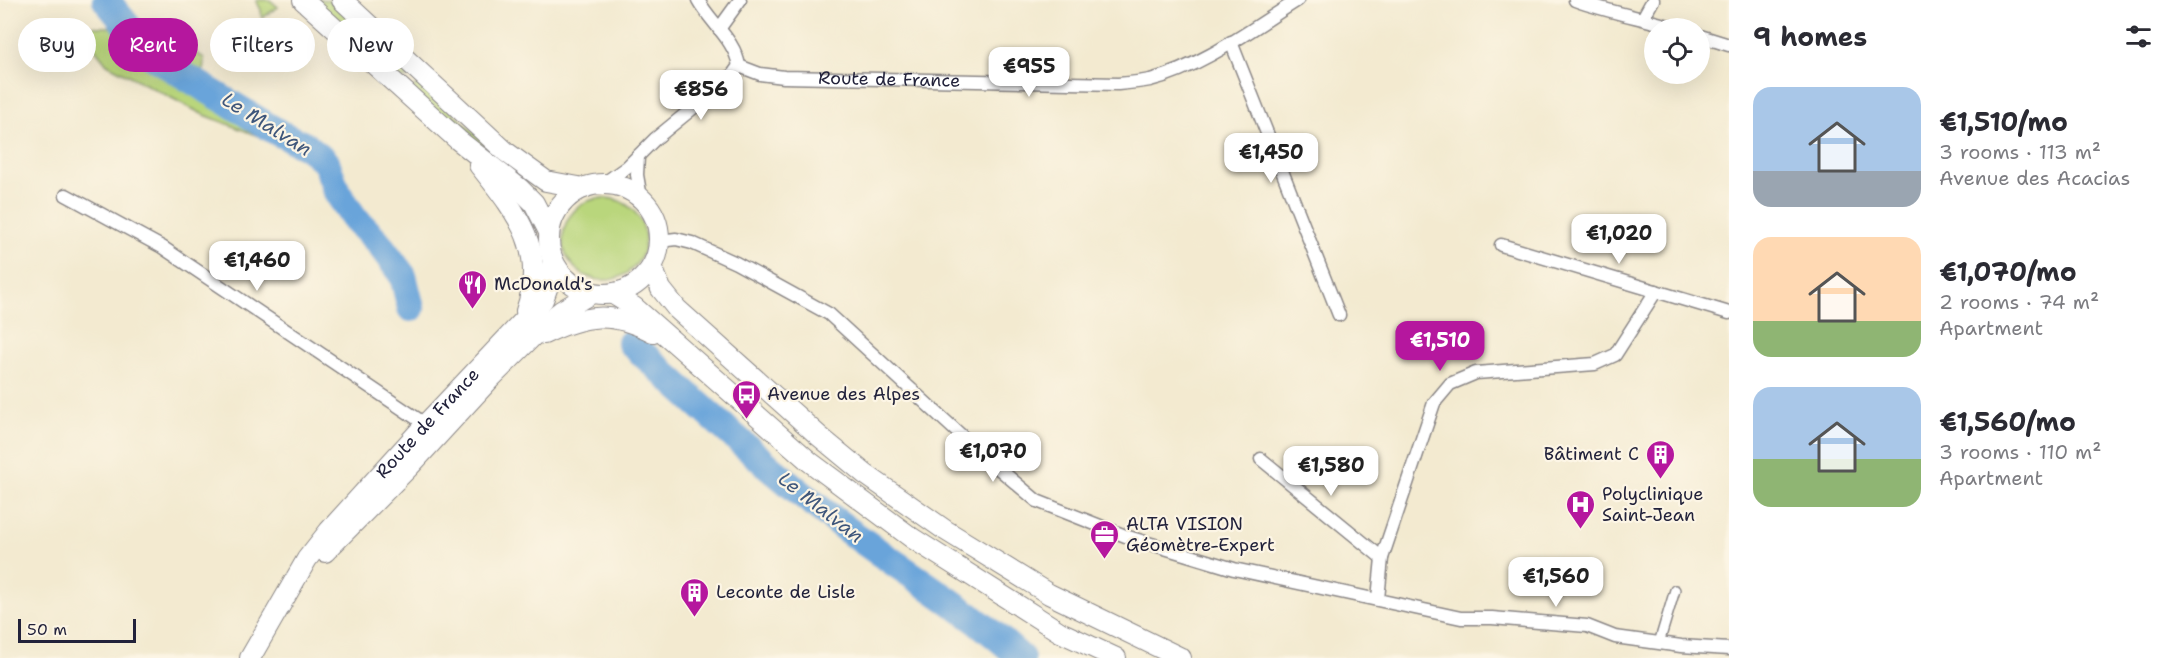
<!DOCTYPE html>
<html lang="en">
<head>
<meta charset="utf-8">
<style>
  body { margin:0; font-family:"Shantell Sans",sans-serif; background:#f2f2f3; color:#2b2b33; height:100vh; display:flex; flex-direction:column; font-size:22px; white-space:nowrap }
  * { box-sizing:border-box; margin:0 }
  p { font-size:20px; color:#7c7c81 }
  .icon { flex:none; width:33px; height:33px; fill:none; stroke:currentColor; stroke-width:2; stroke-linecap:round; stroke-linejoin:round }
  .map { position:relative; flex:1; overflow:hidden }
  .drawer { display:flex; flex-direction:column; background:#fff; width:450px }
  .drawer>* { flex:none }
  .guide { position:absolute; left:18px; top:18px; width:570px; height:54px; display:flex; gap:12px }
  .tools { position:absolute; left:1644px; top:18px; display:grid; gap:12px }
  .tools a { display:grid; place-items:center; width:66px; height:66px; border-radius:50%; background:#fff; box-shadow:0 6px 24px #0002; font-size:30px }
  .scale { position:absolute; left:18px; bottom:15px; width:118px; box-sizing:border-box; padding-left:6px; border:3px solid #22223b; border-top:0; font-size:16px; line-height:21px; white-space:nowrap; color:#22223b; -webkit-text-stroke:4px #fcf5e5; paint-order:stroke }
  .price { position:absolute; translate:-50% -51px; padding:0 14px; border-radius:12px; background:#fff; color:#222; font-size:20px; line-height:39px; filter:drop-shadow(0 2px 3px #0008) }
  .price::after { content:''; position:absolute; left:50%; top:36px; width:18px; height:14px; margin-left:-9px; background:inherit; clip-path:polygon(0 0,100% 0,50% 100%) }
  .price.active { background:#b5179e; color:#fff }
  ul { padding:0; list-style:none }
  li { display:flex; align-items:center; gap:18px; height:150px; padding:0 24px }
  li span { display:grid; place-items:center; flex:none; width:168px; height:120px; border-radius:18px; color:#555 }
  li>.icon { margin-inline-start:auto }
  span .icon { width:72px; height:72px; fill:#fffc; stroke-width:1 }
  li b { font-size:26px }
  h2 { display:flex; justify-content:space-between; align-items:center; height:72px; padding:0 24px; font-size:26px }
  .pill { padding:0 21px; border-radius:27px; background:#fff; box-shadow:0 6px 24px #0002; font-size:21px; line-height:54px }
  .pill.active { background:#b5179e; color:#fff }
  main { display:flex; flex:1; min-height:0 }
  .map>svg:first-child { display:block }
  .green { fill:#b9d67c; stroke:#6e7c5c; stroke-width:1.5 }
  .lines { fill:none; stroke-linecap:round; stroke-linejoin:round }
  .river { stroke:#69a4da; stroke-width:28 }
  .pedestrian-casing { stroke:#8a8686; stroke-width:12 }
  .minor-casing { stroke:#8a8686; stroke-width:15 }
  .primary-casing { stroke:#8a8686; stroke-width:22 }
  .pedestrian { stroke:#fff; stroke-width:9 }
  .minor { stroke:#fff; stroke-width:12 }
  .primary { stroke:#fff; stroke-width:20 }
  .labels { text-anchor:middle; stroke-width:4.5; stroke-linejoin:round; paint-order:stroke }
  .street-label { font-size:18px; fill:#22223b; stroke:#fcf5e5 }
  .poi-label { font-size:18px; fill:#22223b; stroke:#fcf5e5; text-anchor:start }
  .water-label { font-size:20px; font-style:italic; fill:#3e567b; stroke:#fcf5e5 }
</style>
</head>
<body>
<main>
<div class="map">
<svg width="1729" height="658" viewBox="0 0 1729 658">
  <rect width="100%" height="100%" fill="#fcf5e5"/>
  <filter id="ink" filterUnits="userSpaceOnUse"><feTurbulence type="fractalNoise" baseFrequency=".0167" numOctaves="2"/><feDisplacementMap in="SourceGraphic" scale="12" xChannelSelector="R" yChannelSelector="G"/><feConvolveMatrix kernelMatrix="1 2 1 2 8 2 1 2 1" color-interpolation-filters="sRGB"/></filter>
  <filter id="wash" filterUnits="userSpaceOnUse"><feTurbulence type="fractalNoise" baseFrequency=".008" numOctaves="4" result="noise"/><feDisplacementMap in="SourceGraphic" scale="24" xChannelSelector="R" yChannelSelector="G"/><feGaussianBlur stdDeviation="1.35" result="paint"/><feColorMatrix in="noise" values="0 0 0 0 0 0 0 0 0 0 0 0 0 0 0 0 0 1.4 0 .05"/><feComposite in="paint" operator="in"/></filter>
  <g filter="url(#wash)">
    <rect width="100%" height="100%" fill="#f3ead0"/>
    <g class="green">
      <path d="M256,0H270L278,7L262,18L261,10Z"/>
      <path d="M313,0H329L415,74L401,80Z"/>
      <path d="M77,26L160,29L204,58L203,75L245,103L266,120L313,136L307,155L202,114L107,64Z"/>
      <path d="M420,83L520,175L518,176L410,90Z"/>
      <circle cx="604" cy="239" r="41"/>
    </g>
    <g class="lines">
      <g class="river">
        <path d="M106,0L152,56L279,133L308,147L326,162L337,192L355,219L377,241L403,276L411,308"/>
        <path d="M631,343C701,407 770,471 845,528C904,572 967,608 1021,658"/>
      </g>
    </g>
  </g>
  <g filter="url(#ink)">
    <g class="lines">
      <defs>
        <path id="pedestrian" d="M1659,643L1675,590"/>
        <g id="minor">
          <path d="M698,0C710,22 735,40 739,66"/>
          <path d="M1575,0C1608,12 1642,18 1676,28"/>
          <path d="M1643,18L1653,0"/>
          <path d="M719,29L740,0"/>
          <path d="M1700,36L1729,45"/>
          <path d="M1231,42L1339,315"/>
          <path id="s1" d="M739,66L760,74L784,77L1118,84C1129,83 1140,82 1150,80C1202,67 1253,28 1298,0"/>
          <path d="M638,156L637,175L641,198"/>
          <path d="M603,184L627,167L655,139L731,77L739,66"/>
          <path d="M66,195L162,247L431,428"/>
          <path d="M659,241L676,239L692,243L736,263L829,314L978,451L1037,501L1128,537L1234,569L1461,618H1492L1587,626L1615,637L1681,646L1729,649"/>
          <path d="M1501,245L1729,313"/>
          <path d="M1261,459L1382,558"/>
          <path d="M1378,599L1382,558L1434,403L1450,384L1476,373L1595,364L1615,355L1656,291"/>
        </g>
        <g id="primary">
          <path d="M303,0L458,140L519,188L534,203L549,232"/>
          <path d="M342,0L506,152L546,181L584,188"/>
          <path d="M479,165C516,212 548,249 526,311"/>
          <circle cx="604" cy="239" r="55"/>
          <path d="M652,267L661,289L677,309L819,436L865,474L945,530L1049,594L1181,658"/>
          <path d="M613,294L634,307L810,462L912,538L1060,632L1116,658"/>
          <path d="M544,334C586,314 611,311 653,332"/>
          <path d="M325,552L409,467L489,380L546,323L561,311L592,293"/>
          <path id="s2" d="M250,658L307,559L329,531L426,424L543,300L548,286L553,260"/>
        </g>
      </defs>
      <use href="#pedestrian" class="pedestrian-casing"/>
      <use href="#minor" class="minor-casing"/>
      <use href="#primary" class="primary-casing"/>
      <use href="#pedestrian" class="pedestrian"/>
      <use href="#minor" class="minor"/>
      <use href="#primary" class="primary"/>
    </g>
  </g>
  <defs>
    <symbol id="restaurant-pin" viewBox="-11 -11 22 30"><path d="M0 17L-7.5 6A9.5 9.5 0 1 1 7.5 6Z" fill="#b5179e" stroke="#fcf5e5"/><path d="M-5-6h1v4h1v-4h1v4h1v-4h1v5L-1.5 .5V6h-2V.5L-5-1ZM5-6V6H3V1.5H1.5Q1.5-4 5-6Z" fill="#fff"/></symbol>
    <symbol id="bus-pin" viewBox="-11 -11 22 30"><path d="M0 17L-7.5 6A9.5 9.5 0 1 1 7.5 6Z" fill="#b5179e" stroke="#fcf5e5"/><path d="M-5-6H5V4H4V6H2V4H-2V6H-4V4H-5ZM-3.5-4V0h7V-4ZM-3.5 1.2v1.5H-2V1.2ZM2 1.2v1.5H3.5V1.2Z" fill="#fff"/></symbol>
    <symbol id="building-pin" viewBox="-11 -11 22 30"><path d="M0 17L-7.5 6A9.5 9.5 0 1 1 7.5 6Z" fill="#b5179e" stroke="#fcf5e5"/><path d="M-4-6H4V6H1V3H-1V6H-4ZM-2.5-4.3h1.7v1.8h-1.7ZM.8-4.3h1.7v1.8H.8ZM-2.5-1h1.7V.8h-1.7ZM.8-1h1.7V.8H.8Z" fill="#fff"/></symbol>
    <symbol id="hospital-pin" viewBox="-11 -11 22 30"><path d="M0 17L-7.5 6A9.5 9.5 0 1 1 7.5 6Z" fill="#b5179e" stroke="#fcf5e5"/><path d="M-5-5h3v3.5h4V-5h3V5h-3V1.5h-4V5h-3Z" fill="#fff"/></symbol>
    <symbol id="office-pin" viewBox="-11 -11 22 30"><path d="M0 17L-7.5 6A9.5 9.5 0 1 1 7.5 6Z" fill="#b5179e" stroke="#fcf5e5"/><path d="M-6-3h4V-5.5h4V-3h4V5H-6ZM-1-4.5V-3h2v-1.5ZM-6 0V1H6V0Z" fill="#fff"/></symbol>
  </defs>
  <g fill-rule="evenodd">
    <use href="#restaurant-pin" x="456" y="268" width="33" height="45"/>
    <use href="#bus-pin" x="730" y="378" width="33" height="45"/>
    <use href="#building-pin" x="1644" y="438" width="33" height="45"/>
    <use href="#hospital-pin" x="1564" y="488" width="33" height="45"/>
    <use href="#office-pin" x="1088" y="518" width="33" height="45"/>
    <use href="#building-pin" x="678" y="576" width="33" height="45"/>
  </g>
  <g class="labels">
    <g class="street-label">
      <text dy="6" stroke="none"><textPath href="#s1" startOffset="152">Route de France</textPath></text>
      <text dy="6" stroke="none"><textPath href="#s2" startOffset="296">Route de France</textPath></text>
    </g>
    <g class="poi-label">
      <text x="494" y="290">McDonald's</text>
      <text x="767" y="400">Avenue des Alpes</text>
      <text x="1639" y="460" text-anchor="end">Bâtiment C</text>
      <text x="1602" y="500">Polyclinique<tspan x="1602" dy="21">Saint-Jean</tspan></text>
      <text x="1126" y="530">ALTA VISION<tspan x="1126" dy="21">Géomètre-Expert</tspan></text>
      <text x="716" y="598">Leconte de Lisle</text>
    </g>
    <g class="water-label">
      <text transform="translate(267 124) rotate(32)" y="7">Le Malvan</text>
      <text transform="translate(821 507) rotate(38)" y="7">Le Malvan</text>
    </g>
  </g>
</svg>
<div class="tools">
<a><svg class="icon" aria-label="locate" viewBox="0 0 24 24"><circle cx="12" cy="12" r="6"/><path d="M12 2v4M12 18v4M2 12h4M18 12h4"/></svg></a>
</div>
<div class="scale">50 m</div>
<b class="price" style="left:1029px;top:98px">€955</b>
<b class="price" style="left:701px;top:121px">€856</b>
<b class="price" style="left:1271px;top:184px">€1,450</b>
<b class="price" style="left:1619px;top:265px">€1,020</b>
<b class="price" style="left:257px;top:292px">€1,460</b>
<b class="price active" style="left:1440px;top:372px">€1,510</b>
<b class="price" style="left:993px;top:483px">€1,070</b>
<b class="price" style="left:1331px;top:497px">€1,580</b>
<b class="price" style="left:1556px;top:608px">€1,560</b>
<div class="guide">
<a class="pill">Buy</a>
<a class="pill active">Rent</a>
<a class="pill">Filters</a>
<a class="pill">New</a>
</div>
</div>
<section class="drawer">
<h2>9 homes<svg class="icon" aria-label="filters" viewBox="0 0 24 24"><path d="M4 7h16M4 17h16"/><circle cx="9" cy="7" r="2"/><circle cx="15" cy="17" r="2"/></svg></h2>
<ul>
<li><span style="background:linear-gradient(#a9c7e8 70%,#9aa5b1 0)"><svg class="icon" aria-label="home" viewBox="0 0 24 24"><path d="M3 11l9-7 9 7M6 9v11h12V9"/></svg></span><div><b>€1,510/mo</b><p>3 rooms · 113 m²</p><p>Avenue des Acacias</p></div></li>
<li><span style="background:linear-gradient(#ffd9b3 70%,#8fb573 0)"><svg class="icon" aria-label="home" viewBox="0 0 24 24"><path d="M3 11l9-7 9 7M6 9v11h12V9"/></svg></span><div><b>€1,070/mo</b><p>2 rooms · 74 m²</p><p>Apartment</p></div></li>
<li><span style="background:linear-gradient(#a9c7e8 60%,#8fb573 0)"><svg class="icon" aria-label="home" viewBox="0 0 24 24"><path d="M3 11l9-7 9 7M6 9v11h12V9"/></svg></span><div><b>€1,560/mo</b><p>3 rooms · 110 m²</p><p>Apartment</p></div></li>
</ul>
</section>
</main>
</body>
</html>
